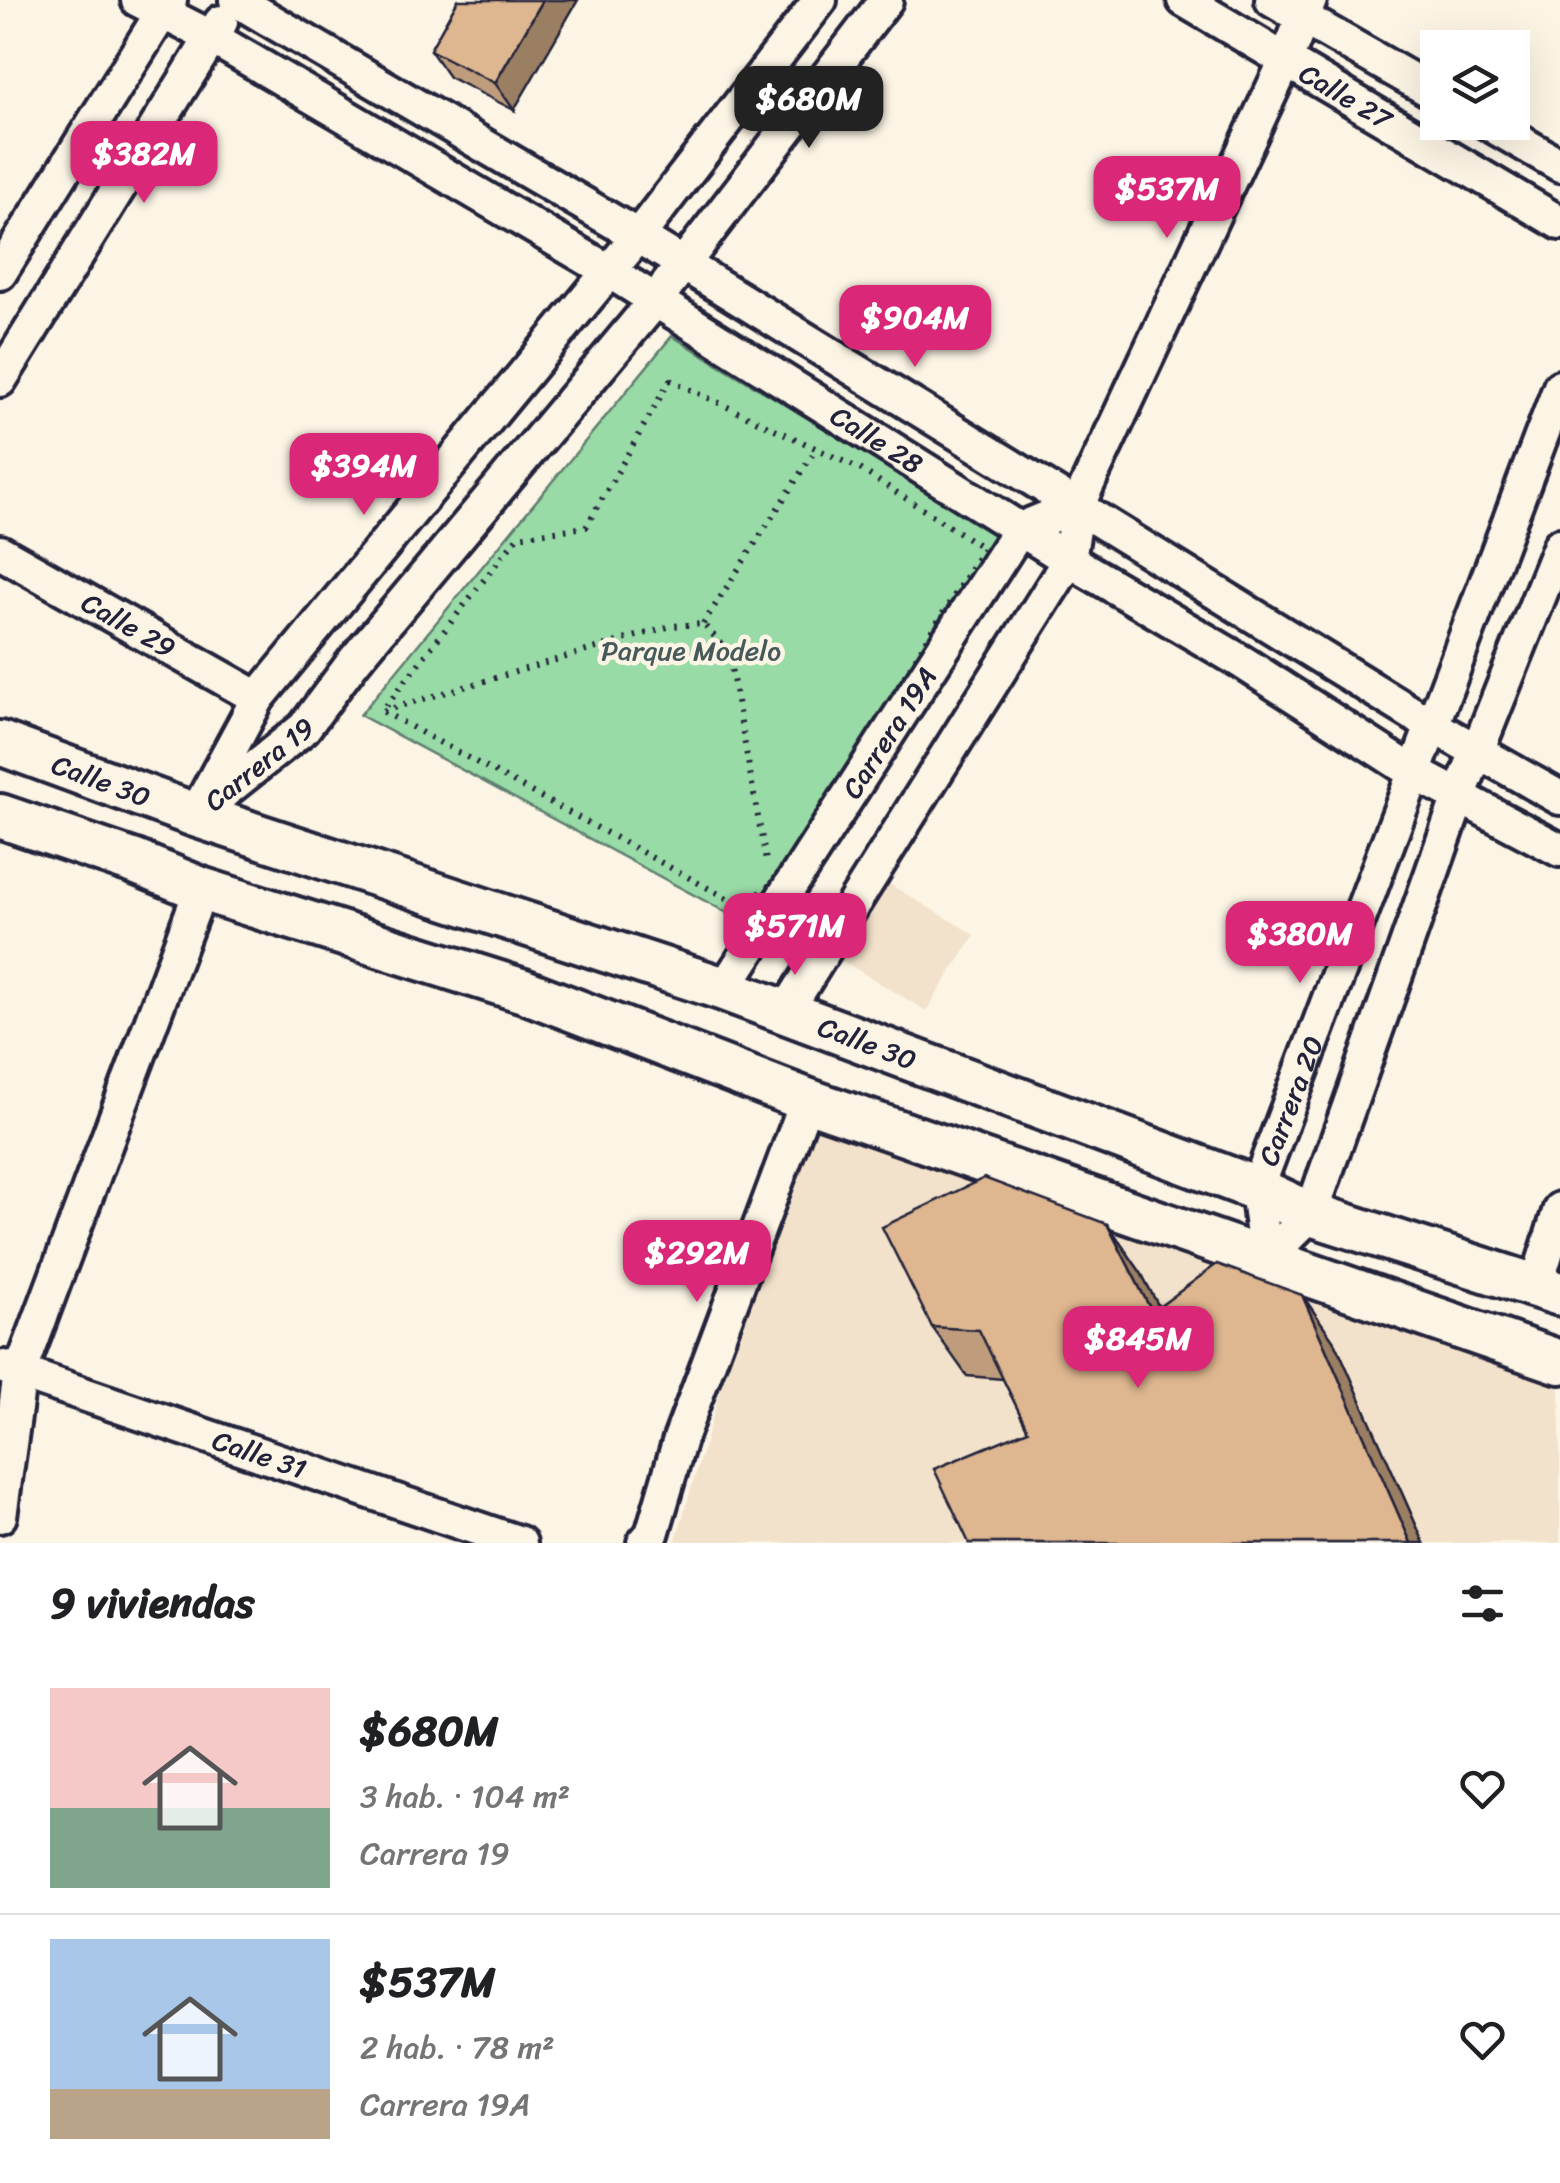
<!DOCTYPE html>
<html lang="es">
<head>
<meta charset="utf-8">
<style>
  body { margin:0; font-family:Sriracha,sans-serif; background:#f6f6f6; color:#202124; height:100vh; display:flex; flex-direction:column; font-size:38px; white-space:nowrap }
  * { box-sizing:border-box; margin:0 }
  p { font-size:32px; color:#757577 }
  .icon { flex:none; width:55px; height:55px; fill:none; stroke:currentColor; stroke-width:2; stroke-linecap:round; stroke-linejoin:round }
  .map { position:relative; height:1543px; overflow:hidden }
  .panel { display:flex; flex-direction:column; background:#fff; flex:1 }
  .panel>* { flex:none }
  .buttons { position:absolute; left:1420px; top:30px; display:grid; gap:20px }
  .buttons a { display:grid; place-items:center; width:110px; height:110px; border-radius:0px; background:#fff; box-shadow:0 10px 40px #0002; font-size:50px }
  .price { position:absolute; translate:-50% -85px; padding:0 22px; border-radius:20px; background:#db2777; color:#fff; font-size:32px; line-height:65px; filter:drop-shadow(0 2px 5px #0008) }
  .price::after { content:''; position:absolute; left:50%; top:60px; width:30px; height:22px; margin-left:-15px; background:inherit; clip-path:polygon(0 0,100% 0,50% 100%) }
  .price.active { background:#222; color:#fff }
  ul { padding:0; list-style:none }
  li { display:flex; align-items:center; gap:30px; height:250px; padding:0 50px }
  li+li { border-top:2px solid #e0e0e0 }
  li span { display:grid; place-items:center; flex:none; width:280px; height:200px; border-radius:0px; color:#555 }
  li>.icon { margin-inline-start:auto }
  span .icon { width:120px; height:120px; fill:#fffc; stroke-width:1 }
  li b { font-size:42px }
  h2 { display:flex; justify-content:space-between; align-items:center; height:120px; padding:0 50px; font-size:42px }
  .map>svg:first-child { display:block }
  .built { fill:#f3e2cb }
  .green { fill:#99dba6; stroke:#5e7e70; stroke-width:2.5 }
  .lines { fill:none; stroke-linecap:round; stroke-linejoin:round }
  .minor-casing { stroke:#22223b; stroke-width:40 }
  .tertiary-casing { stroke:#22223b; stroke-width:50 }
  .path { stroke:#22223b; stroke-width:6; stroke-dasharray:2.5 8; stroke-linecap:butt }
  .minor { stroke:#fcf5e5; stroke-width:32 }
  .tertiary { stroke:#fcf5e5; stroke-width:42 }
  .wall { fill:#bf9d7b; stroke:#22223b; stroke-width:2.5 }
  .shaded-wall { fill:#9b7f64; stroke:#22223b; stroke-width:2.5 }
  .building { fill:#deb68f; stroke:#22223b; stroke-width:2.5 }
  .labels { text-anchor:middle; stroke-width:9; stroke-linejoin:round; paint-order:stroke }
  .street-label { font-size:28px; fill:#22223b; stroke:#fcf5e5 }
  .park-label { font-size:28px; fill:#465a5b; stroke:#fcf5e5 }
</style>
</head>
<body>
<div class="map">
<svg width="1560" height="1543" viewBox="0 0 1560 1543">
  <rect width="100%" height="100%" fill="#fcf5e5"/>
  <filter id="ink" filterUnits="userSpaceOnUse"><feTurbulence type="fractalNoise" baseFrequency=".01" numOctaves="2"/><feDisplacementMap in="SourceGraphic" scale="20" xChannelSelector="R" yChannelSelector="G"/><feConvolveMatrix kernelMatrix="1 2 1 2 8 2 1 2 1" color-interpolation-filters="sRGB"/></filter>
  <g filter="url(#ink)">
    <g class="built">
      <path d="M881,879L975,935L926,1011L836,957Z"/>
      <path d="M807,1100L1560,1363V1543H675Z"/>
    </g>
    <path class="green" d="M672,336L1020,547L761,931L360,715Z"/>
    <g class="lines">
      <defs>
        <g id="minor">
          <path id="s1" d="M138,0L211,37L607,270L1069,560L1242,662L1413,772L1560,850"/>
          <path d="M236,0L638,236L1431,725L1560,798"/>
          <path id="s2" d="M1184,0L1560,223"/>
          <path d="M1272,0L1438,95"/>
          <path d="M1486,122L1560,165"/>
          <path d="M0,273L170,0"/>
          <path d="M0,380L221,22"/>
          <path id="s3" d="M0,552L258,698"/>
          <path d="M202,802L258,698L638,236L820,0"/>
          <path id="s4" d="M195,815L304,728L354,661L654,302L886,0"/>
          <path id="s5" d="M724,989L1020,529L1078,505"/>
          <path d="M785,1013L1069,560L1078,505L1286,60L1310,0"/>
          <path id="s6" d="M1266,1259L1257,1189L1560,387"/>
          <path d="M1266,1259L1311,1214L1458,799L1560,545"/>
          <path d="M1536,1286L1560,1209"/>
          <path id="s7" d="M4,1367L520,1543"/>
          <path d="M0,1516L20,1373L201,889"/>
          <path d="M644,1543L652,1534L680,1439L807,1100"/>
        </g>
        <g id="tertiary">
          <path id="s8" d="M0,743L195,815L724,989L1257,1189L1311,1214L1560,1294"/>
          <path d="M0,816L135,862L201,889L524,991L807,1100L1560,1362"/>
        </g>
      </defs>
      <use href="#minor" class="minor-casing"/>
      <use href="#tertiary" class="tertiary-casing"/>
      <g class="path">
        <path d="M670,380L860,469L983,548L783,874L743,907L382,711L518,536L586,527Z"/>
        <path d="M703,624L816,449"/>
        <path d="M383,711L671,626L703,624L728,651L766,861"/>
      </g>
      <use href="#minor" class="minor"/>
      <use href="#tertiary" class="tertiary"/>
    </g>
    <g class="wall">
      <path d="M458,0L514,110L449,77L430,50Z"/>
      <path d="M1107,1224L1141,1273L1159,1307L1302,1295L1336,1344L1424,1543H969L1028,1430L1003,1379L967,1376L932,1327Z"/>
    </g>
    <g class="shaded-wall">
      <path d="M543,0H578L514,110L495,83Z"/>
      <path d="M1107,1224L1141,1273L1187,1361L1152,1312Z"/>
      <path d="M1302,1295L1336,1344L1424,1543H1411Z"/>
    </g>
    <g class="building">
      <path d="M458,0H543L495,83L430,50Z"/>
      <path d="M984,1178L1107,1224L1152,1312L1217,1264L1302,1295L1411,1543H969L934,1469L1028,1430L979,1330L932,1327L882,1227Z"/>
    </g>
  </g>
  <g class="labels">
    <g class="street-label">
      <text dy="10" stroke="none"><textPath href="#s2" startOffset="188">Calle 27</textPath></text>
      <text dy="10" stroke="none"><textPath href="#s1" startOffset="860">Calle 28</textPath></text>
      <text dy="10" stroke="none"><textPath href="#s3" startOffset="148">Calle 29</textPath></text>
      <text dy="10" stroke="none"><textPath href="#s5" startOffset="305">Carrera 19A</textPath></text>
      <text dy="10" stroke="none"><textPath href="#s4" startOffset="82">Carrera 19</textPath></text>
      <text dy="10" stroke="none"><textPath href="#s8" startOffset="108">Calle 30</textPath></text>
      <text dy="10" stroke="none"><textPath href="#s8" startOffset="918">Calle 30</textPath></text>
      <text dy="10" stroke="none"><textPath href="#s6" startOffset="165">Carrera 20</textPath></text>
      <text dy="10" stroke="none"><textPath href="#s7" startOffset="270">Calle 31</textPath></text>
    </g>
    <g class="park-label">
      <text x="691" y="660">Parque Modelo</text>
    </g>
  </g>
</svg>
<div class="buttons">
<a><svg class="icon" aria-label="layers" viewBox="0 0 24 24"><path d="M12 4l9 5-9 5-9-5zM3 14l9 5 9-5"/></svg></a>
</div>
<b class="price active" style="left:809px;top:151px">$680M</b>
<b class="price" style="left:144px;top:206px">$382M</b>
<b class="price" style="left:1167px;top:241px">$537M</b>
<b class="price" style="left:915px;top:370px">$904M</b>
<b class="price" style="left:364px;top:518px">$394M</b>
<b class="price" style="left:795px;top:978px">$571M</b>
<b class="price" style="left:1300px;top:986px">$380M</b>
<b class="price" style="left:697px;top:1305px">$292M</b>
<b class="price" style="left:1138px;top:1391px">$845M</b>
</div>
<section class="panel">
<h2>9 viviendas<svg class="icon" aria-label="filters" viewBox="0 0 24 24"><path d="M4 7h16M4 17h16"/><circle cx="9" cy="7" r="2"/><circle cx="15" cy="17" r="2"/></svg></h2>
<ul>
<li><span style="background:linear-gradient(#f6c9c9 60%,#7fa58c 0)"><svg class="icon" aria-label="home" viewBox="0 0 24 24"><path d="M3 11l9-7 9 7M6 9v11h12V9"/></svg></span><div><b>$680M</b><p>3 hab. · 104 m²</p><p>Carrera 19</p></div><svg class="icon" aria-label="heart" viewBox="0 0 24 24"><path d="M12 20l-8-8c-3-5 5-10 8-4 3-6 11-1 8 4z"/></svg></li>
<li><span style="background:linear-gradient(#a9c7e8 75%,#b9a48a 0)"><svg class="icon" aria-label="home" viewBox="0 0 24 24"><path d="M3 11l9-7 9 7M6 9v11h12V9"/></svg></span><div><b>$537M</b><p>2 hab. · 78 m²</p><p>Carrera 19A</p></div><svg class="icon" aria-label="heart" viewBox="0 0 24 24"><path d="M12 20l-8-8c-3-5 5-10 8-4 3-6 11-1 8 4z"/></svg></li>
</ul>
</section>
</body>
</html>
